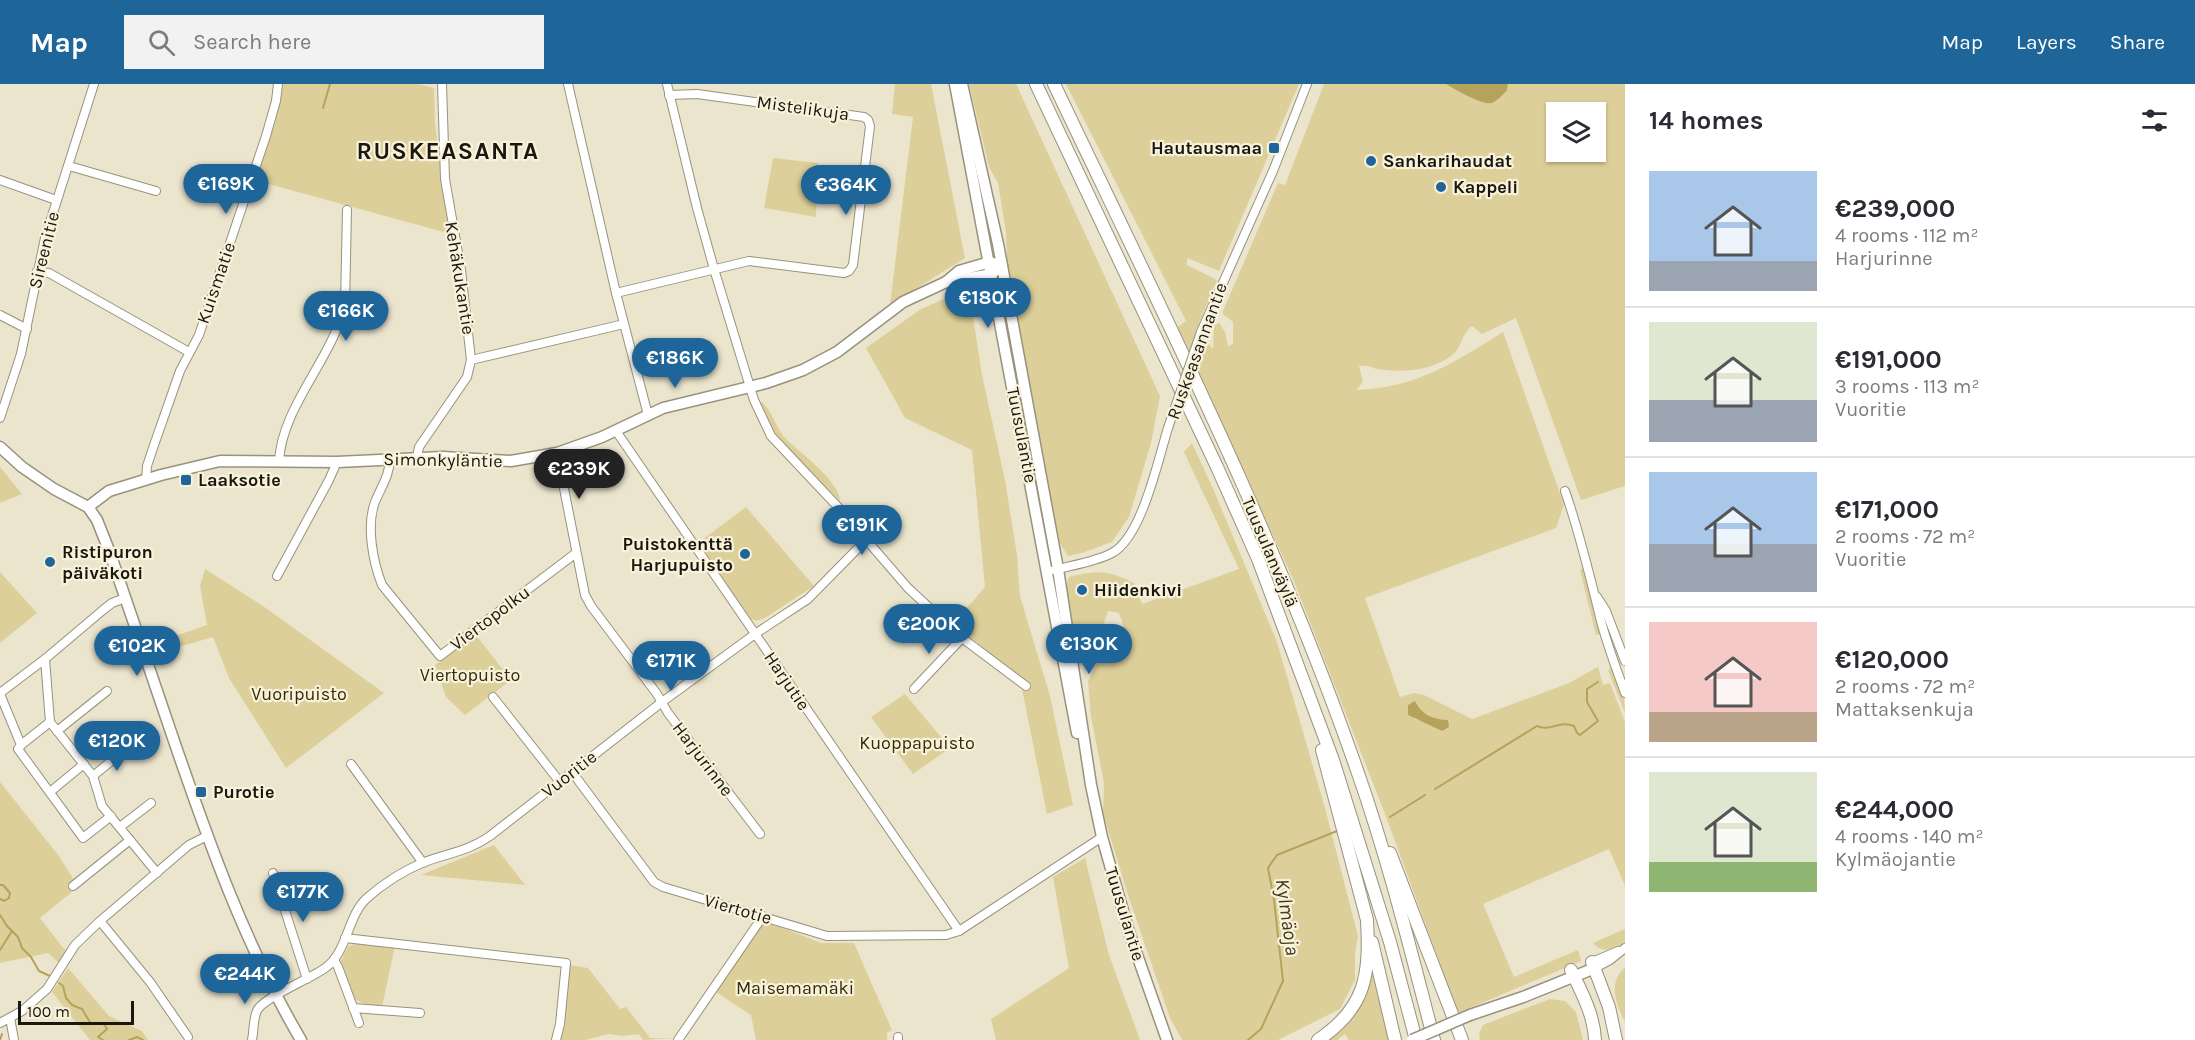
<!DOCTYPE html>
<html lang="en">
<head>
<meta charset="utf-8">
<style>
  body { margin:0; font-family:Karla,sans-serif; background:#f2f2f3; color:#2b2b33; height:100vh; display:flex; flex-direction:column; font-size:22px; white-space:nowrap }
  * { box-sizing:border-box; margin:0 }
  p { font-size:20px; color:#7c7c81 }
  .icon { flex:none; width:33px; height:33px; fill:none; stroke:currentColor; stroke-width:2; stroke-linecap:round; stroke-linejoin:round }
  .map { position:relative; flex:1; overflow:hidden }
  .details { display:flex; flex-direction:column; background:#fff; width:570px }
  .details>* { flex:none }
  .controls { position:absolute; left:1546px; top:18px; display:grid; gap:12px }
  .controls a { display:grid; place-items:center; width:60px; height:60px; border-radius:0px; background:#fff; box-shadow:0 2px 4px #0004; font-size:30px }
  .scale { position:absolute; left:18px; bottom:15px; width:116px; box-sizing:border-box; padding-left:6px; border:3px solid #19170f; border-top:0; font-size:16px; line-height:21px; white-space:nowrap; color:#19170f; -webkit-text-stroke:4px #f8f2db; paint-order:stroke }
  .price { position:absolute; translate:-50% -51px; padding:0 14px; border-radius:21px; background:#1e6599; color:#fff; font-size:20px; line-height:39px; filter:drop-shadow(0 2px 3px #0008) }
  .price::after { content:''; position:absolute; left:50%; top:36px; width:18px; height:14px; margin-left:-9px; background:inherit; clip-path:polygon(0 0,100% 0,50% 100%) }
  .price.selected { background:#222; color:#fff }
  ul { padding:0; list-style:none }
  li { display:flex; align-items:center; gap:18px; height:150px; padding:0 24px }
  li+li { border-top:2px solid #e1e1e2 }
  li span { display:grid; place-items:center; flex:none; width:168px; height:120px; border-radius:0px; color:#555 }
  li>.icon { margin-inline-start:auto }
  span .icon { width:72px; height:72px; fill:#fffc; stroke-width:1 }
  li b { font-size:26px }
  h2 { display:flex; justify-content:space-between; align-items:center; height:72px; padding:0 24px; font-size:26px }
  header { display:flex; align-items:center; gap:36px; box-sizing:border-box; height:84px; padding:0 30px; background:#1e6599; color:#fff }
  header strong { font-size:28px }
  nav { display:flex; gap:33px; margin-inline-start:auto; font-size:21px }
  .search { width:420px; height:54px; background:#f2f2f3; display:flex; align-items:center; gap:15px; box-sizing:border-box; padding:0 21px; border-radius:0px; color:#7c7c81; font-size:22px }
  main { display:flex; flex:1; min-height:0 }
  .map>svg:first-child { display:block }
  .green { fill:#ddcf99; fill-rule:evenodd }
  .water { fill:#b5a35c }
  .lines { fill:none; stroke-linecap:round; stroke-linejoin:round }
  .stream { stroke:#b5a35c; stroke-width:2 }
  .minor-casing { stroke:#98927d; stroke-width:10 }
  .major-casing { stroke:#98927d; stroke-width:13 }
  .highway-casing { stroke:#98927d; stroke-width:14 }
  .minor { stroke:#fff; stroke-width:8 }
  .major { stroke:#fff; stroke-width:10 }
  .highway { stroke:#fff; stroke-width:12 }
  .minor-bridge-casing { stroke:#98927d; stroke-width:10; stroke-linecap:butt }
  .major-bridge-casing { stroke:#98927d; stroke-width:13; stroke-linecap:butt }
  .minor-bridge { stroke:#fff; stroke-width:8 }
  .major-bridge { stroke:#fff; stroke-width:10 }
  .poi-dot { fill:#1e6599; stroke:#f8f2db; stroke-width:2 }
  .labels { text-anchor:middle; stroke-width:4.5; stroke-linejoin:round; paint-order:stroke }
  .street-label { font-size:18px; fill:#19170f; stroke:#f8f2db }
  .poi-label { font-size:18px; font-weight:bold; fill:#19170f; stroke:#f8f2db; text-anchor:start }
  .park-label { font-size:18px; fill:#342c0b; stroke:#f8f2db }
  .water-label { font-size:20px; font-style:italic; fill:#42391a; stroke:#f8f2db }
  .district-label { font-size:24px; font-weight:bold; letter-spacing:1.5px; fill:#19170f; stroke:#f8f2db }
</style>
</head>
<body>
<header>
<strong>Map</strong>
<div class="search"><svg class="icon" aria-label="search" viewBox="0 0 24 24"><circle cx="10" cy="10" r="6"/><path d="M15 15l6 6"/></svg>Search here</div>
<nav><a>Map</a><a>Layers</a><a>Share</a></nav>
</header>
<main>
<div class="map">
<svg width="1625" height="956" viewBox="0 0 1625 956">
  <rect width="100%" height="100%" fill="#ebe5ce"/>
  <g class="green">
    <path d="M283,0H418L434,4L435,41L451,150L254,96L277,32Z"/>
    <path d="M895,0H931L965,174L890,221L913,33L892,30Z"/>
    <path d="M969,0H1016L1160,312L1151,359L1129,433L1112,458L1085,468L1068,472L1058,456L1007,178L1006,149L998,99L989,83Z"/>
    <path d="M1066,0H1299L1219,187L1187,174V181L1217,196L1196,247L1213,265L1214,242L1219,239L1225,248L1228,262L1233,260V238L1223,230V227L1278,99L1285,101L1324,0H1446C1454,5 1483,22 1492,19C1497,17 1503,11 1507,6L1508,0H1625V402L1581,416L1516,234L1482,250L1472,242C1461,250 1462,265 1451,272C1431,287 1401,289 1377,285C1370,283 1367,281 1359,282L1363,298L1356,306C1416,304 1454,279 1503,248L1564,421L1556,444L1365,514L1400,613L1414,609L1424,611L1472,635L1569,599L1598,583L1603,601L1610,599L1625,638V802L1609,765L1483,820L1514,893L1578,866L1581,877L1458,929L1385,730L1293,495L1178,243L1186,237ZM1557,28H1596V68H1557ZM1415,617C1423,634 1434,627 1442,647L1425,638L1414,635Z"/>
    <path d="M773,74L818,79L816,133L764,124Z"/>
    <path d="M958,209L970,213L982,291L1005,396L1017,471L1020,512L1050,612L1073,721L1047,730L1020,595L954,539L985,503L972,366L905,334L866,264L921,225Z"/>
    <path d="M762,318C773,328 776,346 788,357C802,370 840,398 840,417L781,358L771,342L759,319Z"/>
    <path d="M1192,359L1214,407L1277,558L1325,724L1358,852L1355,869V896L1340,925L1278,956H1182L1170,934L1127,808L1103,729L1104,699L1091,633L1088,597L1097,580L1114,564L1124,543L1119,529L1108,527L1095,565L1088,571L1078,562L1064,509L1069,493C1099,486 1106,486 1134,499L1142,520L1239,485L1184,368Z"/>
    <path d="M0,383L22,410L0,419Z"/>
    <path d="M746,423L814,502L765,534L756,537L751,535L698,459Z"/>
    <path d="M1583,483L1602,550L1596,551L1580,486Z"/>
    <path d="M205,485L263,522L384,609L286,684L229,594L213,553L158,569V558L207,541L200,502Z"/>
    <path d="M0,488L37,529L0,559Z"/>
    <path d="M475,550L511,596L465,631L446,613L435,581Z"/>
    <path d="M1611,584C1620,597 1625,614 1625,629L1608,586Z"/>
    <path d="M905,610L950,664L913,690L871,633Z"/>
    <path d="M0,698L59,772L78,803L40,834L63,864L68,867L60,880L48,869L0,879Z"/>
    <path d="M494,761L525,801L421,791Z"/>
    <path d="M1085,774L1109,871L1140,956H996L991,935L1069,884L1053,793Z"/>
    <path d="M765,837L821,859H854L892,946L887,949V956H756L751,931L716,908Z"/>
    <path d="M1625,845V859C1611,864 1604,871 1593,859Z"/>
    <path d="M358,858L395,862L382,923L367,922L355,915L341,877L348,863Z"/>
    <path d="M1372,878L1392,956H1349L1345,950L1337,956H1327Z"/>
    <path d="M569,881L588,884L620,925L626,923L650,954H674L643,956L639,950L623,952L609,950L585,956H560L564,942Z"/>
    <path d="M1625,883V938C1615,918 1608,899 1625,883Z"/>
    <path d="M68,884L109,932L142,947L148,956H90L52,908Z"/>
    <path d="M1550,915L1565,917L1576,928L1583,956H1480L1479,950L1483,941Z"/>
  </g>
  <g class="water">
    <path d="M1446,0H1508L1507,6C1503,11 1497,17 1492,19C1483,22 1454,5 1446,0Z"/>
    <path d="M1415,617C1421,630 1434,636 1448,636L1449,643L1442,647L1408,631V621Z"/>
  </g>
  <g class="lines">
    <g class="stream">
      <path d="M323,24L330,0"/>
      <path d="M1435,705L1537,642C1550,648 1560,636 1574,642L1577,649L1580,651L1598,637L1587,618V605L1598,598"/>
      <path d="M1390,733L1425,711"/>
      <path d="M0,801H3L10,809L9,814L4,817L0,815"/>
      <path d="M0,831L7,842L18,853L22,864L31,873L39,887L50,892"/>
      <path d="M0,866L12,847"/>
      <path d="M59,899L63,902L66,914L72,921L82,925L91,940H104L107,945L98,953L103,956"/>
      <path d="M0,956L2,950"/>
      <path d="M129,956L137,953L143,956"/>
      <path d="M1248,956L1261,945L1283,897L1274,816L1268,784L1277,771L1337,747"/>
    </g>
    <defs>
      <g id="minor">
        <path d="M568,0L616,209L648,331"/>
        <path d="M667,0L697,124L714,185L754,316L771,352L838,423L908,504L962,554L1026,602"/>
        <path d="M69,82L156,107"/>
        <path d="M0,96L56,116"/>
        <path d="M37,187L49,189L189,268"/>
        <path d="M616,209L749,177L844,189L849,187L853,181L870,42L868,36L864,33L697,10L669,11"/>
        <path d="M0,231L27,245"/>
        <path d="M1201,248L1273,87L1307,0"/>
        <path d="M471,276L624,240"/>
        <path d="M0,334L21,270L45,154L94,0"/>
        <path d="M616,347L959,847"/>
        <path d="M557,369L585,511L591,522L657,610L668,629L760,750"/>
        <path d="M417,373L419,363L467,293L471,276L461,186L445,95L442,0"/>
        <path d="M390,374C390,391 381,403 375,418C366,442 373,478 382,501L440,572L576,469"/>
        <path d="M279,377C282,323 332,275 345,221L347,126"/>
        <path d="M146,396L147,382L153,364L180,287L199,251L266,52L276,17L278,0"/>
        <path d="M1565,407C1579,447 1589,488 1599,529C1605,556 1616,583 1625,609"/>
        <path d="M1054,486C1073,481 1095,478 1112,469C1142,453 1158,376 1168,344"/>
        <path d="M277,492L329,396L337,378"/>
        <path d="M1597,513L1606,527L1625,577"/>
        <path d="M125,514L112,519L103,526L45,575L50,638L93,692L102,722L157,789"/>
        <path d="M914,605L962,554"/>
        <path d="M0,609L45,575"/>
        <path d="M0,610L21,661L18,665L83,754L111,732"/>
        <path d="M493,613L560,698"/>
        <path d="M57,647L107,607"/>
        <path d="M21,661L50,638"/>
        <path d="M351,680L423,779"/>
        <path d="M572,688L654,798L663,803L827,852L946,851L959,847L1102,753"/>
        <path d="M93,692L126,665"/>
        <path d="M50,708L84,680"/>
        <path d="M120,743L151,719"/>
        <path d="M273,789L307,895"/>
        <path d="M73,802L130,756"/>
        <path d="M100,837L150,898L188,953"/>
        <path d="M345,854L566,879L560,940L556,956"/>
        <path d="M334,876L338,883L359,939"/>
        <path d="M1592,878L1618,867"/>
        <path d="M1595,884L1610,876L1625,864"/>
        <path d="M353,924L420,929"/>
        <path d="M10,934L14,956"/>
        <path d="M0,939L22,927L47,905L75,861L100,837L189,761L207,752"/>
        <path d="M898,953V956"/>
        <path d="M252,956C254,947 253,932 258,925C267,912 310,895 325,884C348,868 347,832 367,814C383,800 403,787 422,779C447,769 467,768 490,752L662,618L755,550L808,515L866,456"/>
        <path d="M678,956L763,832"/>
      </g>
      <g id="major">
        <path d="M955,0L1077,649"/>
        <path d="M962,0L998,160L1058,485L1091,701L1102,753L1129,848L1167,956"/>
        <path d="M946,198L992,190L997,185"/>
        <path d="M0,363L22,383L54,405L88,423L97,436L110,469C131,531 152,593 173,654C209,759 245,861 301,956"/>
        <path d="M88,423L109,407L161,391L220,377L337,378L443,373L511,377L557,369L602,353L663,324L766,299L803,286L837,268L903,218L946,198L959,187L990,178L1002,182"/>
        <path d="M1470,931L1523,913L1595,884"/>
      </g>
      <g id="highway">
        <path d="M1036,0L1217,383L1258,475L1333,676L1390,858L1416,956"/>
        <path d="M1054,0C1162,227 1277,454 1359,692C1389,778 1411,868 1434,956"/>
        <path d="M1390,769L1462,956"/>
        <path d="M1372,858L1395,956"/>
        <path d="M1592,878L1609,923L1616,956"/>
        <path d="M1571,886C1582,909 1594,931 1595,956"/>
        <path d="M1318,956C1366,924 1370,891 1367,836L1322,666"/>
      </g>
    </defs>
    <use href="#minor" class="minor-casing"/>
    <use href="#major" class="major-casing"/>
    <use href="#highway" class="highway-casing"/>
    <use href="#minor" class="minor"/>
    <use href="#major" class="major"/>
    <use href="#highway" class="highway"/>
    <defs>
      <path id="minor-bridge" d="M1168,344L1201,248"/>
      <path id="major-bridge" d="M1412,956L1470,931"/>
    </defs>
    <use href="#minor-bridge" class="minor-bridge-casing"/>
    <use href="#major-bridge" class="major-bridge-casing"/>
    <use href="#minor-bridge" class="minor-bridge"/>
    <use href="#major-bridge" class="major-bridge"/>
  </g>
  <g class="poi-dot">
    <rect x="1268" y="58" width="12" height="12" rx="3"/>
    <circle cx="1371" cy="77" r="6"/>
    <circle cx="1441" cy="103" r="6"/>
    <rect x="180" y="390" width="12" height="12" rx="3"/>
    <circle cx="745" cy="470" r="6"/>
    <circle cx="50" cy="478" r="6"/>
    <circle cx="1082" cy="506" r="6"/>
    <rect x="195" y="702" width="12" height="12" rx="3"/>
  </g>
  <g class="labels">
    <g class="street-label">
      <text transform="translate(803 24) rotate(8)" y="6">Mistelikuja</text>
      <text transform="translate(44 166) rotate(-76)" y="6">Sireenitie</text>
      <text transform="translate(460 194) rotate(81)" y="6">Kehäkukantie</text>
      <text transform="translate(216 199) rotate(-71)" y="6">Kuismatie</text>
      <text transform="translate(1197 267) rotate(-70)" y="6">Ruskeasannantie</text>
      <text transform="translate(1022 351) rotate(79)" y="6">Tuusulantie</text>
      <text transform="translate(443 376) rotate(1)" y="6">Simonkyläntie</text>
      <text transform="translate(1270 468) rotate(67)" y="6">Tuusulanväylä</text>
      <text transform="translate(490 534) rotate(-37)" y="6">Viertopolku</text>
      <text transform="translate(787 597) rotate(56)" y="6">Harjutie</text>
      <text transform="translate(703 675) rotate(53)" y="6">Harjurinne</text>
      <text transform="translate(569 690) rotate(-38)" y="6">Vuoritie</text>
      <text transform="translate(738 825) rotate(16)" y="6">Viertotie</text>
      <text transform="translate(1125 830) rotate(73)" y="6">Tuusulantie</text>
    </g>
    <g class="poi-label">
      <text x="1262" y="70" text-anchor="end">Hautausmaa</text>
      <text x="1383" y="83">Sankarihaudat</text>
      <text x="1453" y="109">Kappeli</text>
      <text x="198" y="402">Laaksotie</text>
      <text x="733" y="466" text-anchor="end">Puistokenttä<tspan x="733" dy="21">Harjupuisto</tspan></text>
      <text x="62" y="474">Ristipuron<tspan x="62" dy="21">päiväkoti</tspan></text>
      <text x="1094" y="512">Hiidenkivi</text>
      <text x="213" y="714">Purotie</text>
    </g>
    <g class="park-label">
      <text x="470" y="597">Viertopuisto</text>
      <text x="299" y="616">Vuoripuisto</text>
      <text x="917" y="665">Kuoppapuisto</text>
      <text x="795" y="910">Maisemamäki</text>
    </g>
    <g class="water-label">
      <text transform="translate(1288 833) rotate(82)" y="7">Kylmäoja</text>
    </g>
    <g class="district-label">
      <text x="448" y="75">RUSKEASANTA</text>
    </g>
  </g>
</svg>
<div class="controls">
<a><svg class="icon" aria-label="layers" viewBox="0 0 24 24"><path d="M12 4l9 5-9 5-9-5zM3 14l9 5 9-5"/></svg></a>
</div>
<div class="scale">100 m</div>
<b class="price" style="left:226px;top:131px">€169K</b>
<b class="price" style="left:846px;top:132px">€364K</b>
<b class="price" style="left:988px;top:245px">€180K</b>
<b class="price" style="left:346px;top:258px">€166K</b>
<b class="price" style="left:675px;top:305px">€186K</b>
<b class="price selected" style="left:579px;top:416px">€239K</b>
<b class="price" style="left:862px;top:472px">€191K</b>
<b class="price" style="left:929px;top:571px">€200K</b>
<b class="price" style="left:1089px;top:591px">€130K</b>
<b class="price" style="left:137px;top:593px">€102K</b>
<b class="price" style="left:671px;top:608px">€171K</b>
<b class="price" style="left:117px;top:688px">€120K</b>
<b class="price" style="left:303px;top:839px">€177K</b>
<b class="price" style="left:245px;top:921px">€244K</b>
</div>
<section class="details">
<h2>14 homes<svg class="icon" aria-label="filters" viewBox="0 0 24 24"><path d="M4 7h16M4 17h16"/><circle cx="9" cy="7" r="2"/><circle cx="15" cy="17" r="2"/></svg></h2>
<ul>
<li><span style="background:linear-gradient(#a9c7e8 75%,#9aa5b1 0)"><svg class="icon" aria-label="home" viewBox="0 0 24 24"><path d="M3 11l9-7 9 7M6 9v11h12V9"/></svg></span><div><b>€239,000</b><p>4 rooms · 112 m²</p><p>Harjurinne</p></div></li>
<li><span style="background:linear-gradient(#dfe7d0 65%,#9aa5b1 0)"><svg class="icon" aria-label="home" viewBox="0 0 24 24"><path d="M3 11l9-7 9 7M6 9v11h12V9"/></svg></span><div><b>€191,000</b><p>3 rooms · 113 m²</p><p>Vuoritie</p></div></li>
<li><span style="background:linear-gradient(#a9c7e8 60%,#9aa5b1 0)"><svg class="icon" aria-label="home" viewBox="0 0 24 24"><path d="M3 11l9-7 9 7M6 9v11h12V9"/></svg></span><div><b>€171,000</b><p>2 rooms · 72 m²</p><p>Vuoritie</p></div></li>
<li><span style="background:linear-gradient(#f6c9c9 75%,#b9a48a 0)"><svg class="icon" aria-label="home" viewBox="0 0 24 24"><path d="M3 11l9-7 9 7M6 9v11h12V9"/></svg></span><div><b>€120,000</b><p>2 rooms · 72 m²</p><p>Mattaksenkuja</p></div></li>
<li><span style="background:linear-gradient(#dfe7d0 75%,#8fb573 0)"><svg class="icon" aria-label="home" viewBox="0 0 24 24"><path d="M3 11l9-7 9 7M6 9v11h12V9"/></svg></span><div><b>€244,000</b><p>4 rooms · 140 m²</p><p>Kylmäojantie</p></div></li>
</ul>
</section>
</main>
</body>
</html>
